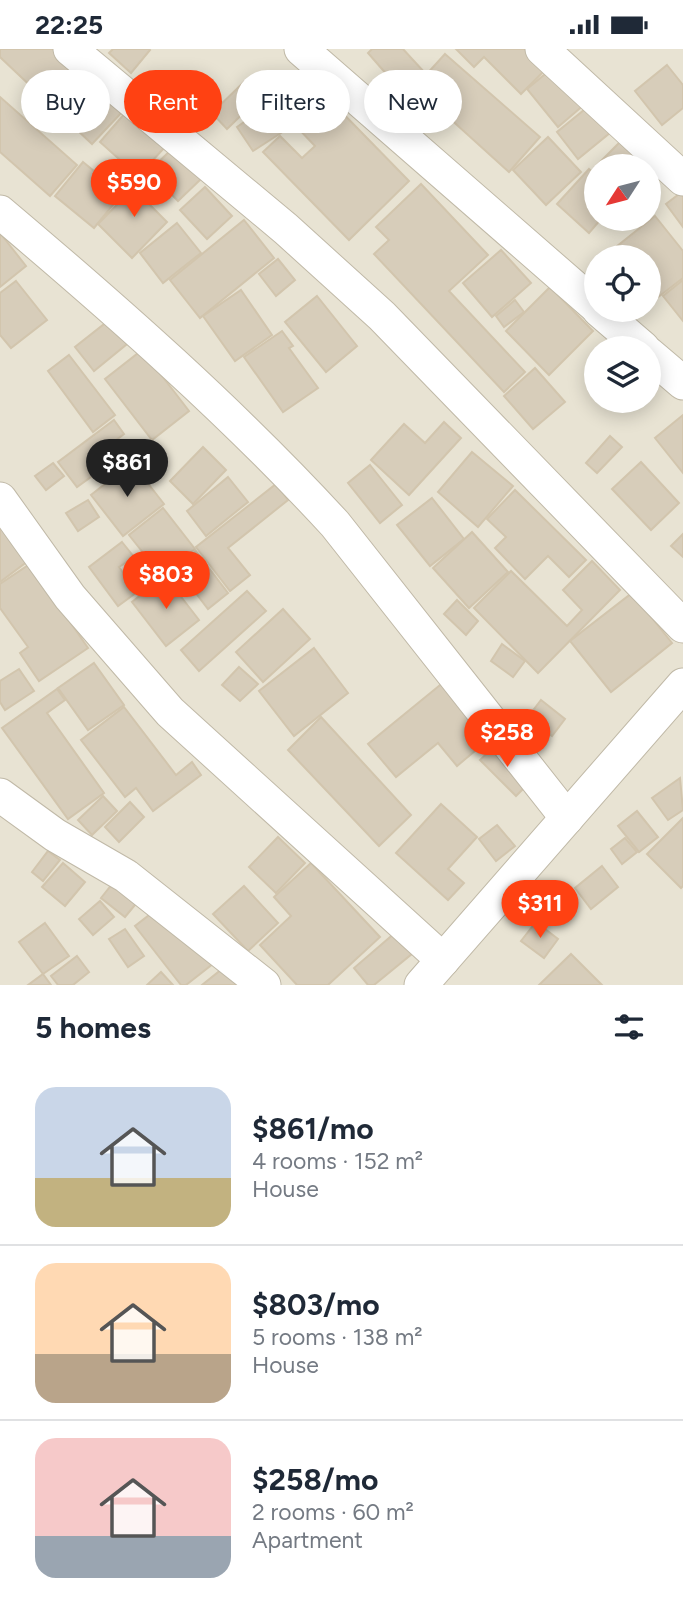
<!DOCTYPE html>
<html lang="en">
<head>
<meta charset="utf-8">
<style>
  body { margin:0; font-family:Figtree,sans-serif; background:#f6f6f7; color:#1f2937; height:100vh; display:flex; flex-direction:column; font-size:26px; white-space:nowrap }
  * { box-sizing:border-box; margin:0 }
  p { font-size:23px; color:#747a83 }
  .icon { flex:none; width:38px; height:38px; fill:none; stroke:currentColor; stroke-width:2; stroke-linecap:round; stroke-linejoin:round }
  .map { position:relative; height:936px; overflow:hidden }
  .side { display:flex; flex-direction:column; background:#fff; flex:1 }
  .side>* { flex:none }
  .banner { position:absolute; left:21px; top:21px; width:642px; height:63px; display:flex; gap:14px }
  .needle { width:46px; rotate:234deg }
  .fabs { position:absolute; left:584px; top:105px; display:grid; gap:14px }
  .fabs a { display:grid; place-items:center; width:77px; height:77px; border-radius:50%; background:#fff; box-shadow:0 4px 18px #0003; font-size:35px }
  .price { position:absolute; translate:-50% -60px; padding:0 16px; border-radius:24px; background:#ff4112; color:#fff; font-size:23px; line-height:46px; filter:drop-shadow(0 2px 4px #0008) }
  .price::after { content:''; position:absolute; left:50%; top:42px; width:21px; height:16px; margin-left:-10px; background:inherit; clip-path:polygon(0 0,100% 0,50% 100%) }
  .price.selected { background:#222; color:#fff }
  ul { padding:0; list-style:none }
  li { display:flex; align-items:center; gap:21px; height:175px; padding:0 35px }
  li+li { border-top:2px solid #e0e1e3 }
  li span { display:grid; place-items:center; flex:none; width:196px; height:140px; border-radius:21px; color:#555 }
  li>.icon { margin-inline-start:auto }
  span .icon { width:84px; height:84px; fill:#fffc; stroke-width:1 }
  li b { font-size:30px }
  h2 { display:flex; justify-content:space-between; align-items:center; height:84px; padding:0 35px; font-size:30px }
  .tag { padding:0 24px; border-radius:32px; background:#fff; box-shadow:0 4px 18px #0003; font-size:24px; line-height:63px }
  .tag.selected { background:#ff4112; color:#fff }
  .status { display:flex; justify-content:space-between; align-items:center; height:49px; padding:0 35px; background:#fff; direction:ltr }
  .status svg { height:19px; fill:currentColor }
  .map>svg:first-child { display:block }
  .residential { fill:#e8e3d3; fill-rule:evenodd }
  .building { fill:#d7cdba; stroke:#d2c5ad; stroke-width:2 }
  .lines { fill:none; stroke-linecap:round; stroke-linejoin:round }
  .street-casing { stroke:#c0b9a7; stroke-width:35 }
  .street { stroke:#fff; stroke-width:33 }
</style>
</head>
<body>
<div class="status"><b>22:25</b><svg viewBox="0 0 49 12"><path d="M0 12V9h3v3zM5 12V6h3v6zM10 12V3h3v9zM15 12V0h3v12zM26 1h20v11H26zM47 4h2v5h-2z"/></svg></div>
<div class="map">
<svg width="683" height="936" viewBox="0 0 683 936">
  <rect width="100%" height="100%" fill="#f4f0e6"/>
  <path class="residential" d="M0,0H683V936H0ZM597,117H649V170H597ZM597,208H649V261H597ZM597,299H649V352H597Z"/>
  <g class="building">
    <path d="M0,0H56L123,62L92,95L0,8Z"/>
    <path d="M113,0H149L150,1L131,24L109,4Z"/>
    <path d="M372,0H403L425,24L403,44L368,4Z"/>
    <path d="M456,0H538L552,14L521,45L484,8L474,18Z"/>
    <path d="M445,5L540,88L509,123L415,38Z"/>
    <path d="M561,12L592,49L558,78L527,40Z"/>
    <path d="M667,16L683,36V59L662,76L635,42Z"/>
    <path d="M244,33L260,48L227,80L212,64Z"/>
    <path d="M324,45L409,132L349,191L263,103L280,87L302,109L315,97L294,75Z"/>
    <path d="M0,48L77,116L50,147L0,103Z"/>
    <path d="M600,48L622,74L578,110L557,83Z"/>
    <path d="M267,57L284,82L253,102L237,78Z"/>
    <path d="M126,63L165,98L138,127L100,93Z"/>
    <path d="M548,88L581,123L546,156L513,121Z"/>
    <path d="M621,92L639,110L632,117L597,120L595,118Z"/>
    <path d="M172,100L201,130L178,152L149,122Z"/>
    <path d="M83,113L122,145L94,179L55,147Z"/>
    <path d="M589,120L597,127V170H601L589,184L557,155Z"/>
    <path d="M147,125L159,136L145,151L167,173L132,209L98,175Z"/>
    <path d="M421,135L488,206L449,242L525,323L504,343L374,205L389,191L376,178Z"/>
    <path d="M205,138L232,167L207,190L180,161Z"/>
    <path d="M683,142V178L666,155Z"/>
    <path d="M655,167L683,202V229L657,249L649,240V208H624L616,198Z"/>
    <path d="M244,171L274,209L200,269L170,231Z"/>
    <path d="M177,174L201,204L163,234L140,204Z"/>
    <path d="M0,184L26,217L0,238Z"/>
    <path d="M501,201L531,234L492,268L463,234Z"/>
    <path d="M278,210L295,231L276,247L259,225Z"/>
    <path d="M683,231V272L663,247Z"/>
    <path d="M16,232L47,271L11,299L0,286V244Z"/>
    <path d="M550,238L593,282L549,326L506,282Z"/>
    <path d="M241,241L272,286L235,312L203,267Z"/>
    <path d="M317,247L357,297L326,323L285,273Z"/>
    <path d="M515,251L524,263L504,278L496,267Z"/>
    <path d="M108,272L127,295L94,322L75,298Z"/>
    <path d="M282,282L293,297L289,299L318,339L283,363L244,308Z"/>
    <path d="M142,301L189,362L152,391L105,330Z"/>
    <path d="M69,306L115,366L93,383L48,322Z"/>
    <path d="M535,319L565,353L533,380L504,347Z"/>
    <path d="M683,366V424L655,389Z"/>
    <path d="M114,371L124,385L90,411L99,422L77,438L58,413Z"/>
    <path d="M444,373L461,389L409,446L371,411L404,375L425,394Z"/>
    <path d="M610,387L622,398L597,424L586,414Z"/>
    <path d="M203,398L226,421L193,455L170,432Z"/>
    <path d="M472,403L513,437L478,478L438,443Z"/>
    <path d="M641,413L679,454L651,481L612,440Z"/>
    <path d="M53,414L64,427L46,441L35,427Z"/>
    <path d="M132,414L164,455L123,487L91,446Z"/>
    <path d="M370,416L402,456L380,474L348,434Z"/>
    <path d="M228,428L248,453L206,487L187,462Z"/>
    <path d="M276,435L288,451L228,499L250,526L230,542L196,498Z"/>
    <path d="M515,441L586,511L569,528L548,507L525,530L495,499L506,488L487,470Z"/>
    <path d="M432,449L464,490L430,517L397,476Z"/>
    <path d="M88,451L99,468L78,482L66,464Z"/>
    <path d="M163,459L195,500L161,526L129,486Z"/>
    <path d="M0,476L28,512L0,533Z"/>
    <path d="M472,483L508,523L469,559L433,519Z"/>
    <path d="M683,485V508L671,497Z"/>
    <path d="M122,493L134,508L119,518L137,543L118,557L89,518Z"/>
    <path d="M196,502L228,544L208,560L176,518Z"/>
    <path d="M592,512L620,541L538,624L474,559L511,522L567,577L582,561L563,541Z"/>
    <path d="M30,515L88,599L39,632L20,604L28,598L0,559V535Z"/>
    <path d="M165,527L199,571L166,597L132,553Z"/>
    <path d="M247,542L266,562L199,622L181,601Z"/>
    <path d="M632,544L672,594L611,643L570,592Z"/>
    <path d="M457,551L478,572L466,586L444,565Z"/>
    <path d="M283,560L310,590L263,633L236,603Z"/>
    <path d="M502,595L525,612L513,628L491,612Z"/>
    <path d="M314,599L348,644L294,687L259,642Z"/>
    <path d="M94,614L124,656L88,681L58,639Z"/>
    <path d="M239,618L258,635L240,652L222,636Z"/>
    <path d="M19,620L34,642L5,661L0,653V632Z"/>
    <path d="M445,632L500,681L457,717L438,694L396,728L368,695Z"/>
    <path d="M57,640L65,651L47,664L104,744L68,770L2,679Z"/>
    <path d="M541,651L565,670L552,687L528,668Z"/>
    <path d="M124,658L176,726L192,713L201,726L153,762L136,739L125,748L81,691Z"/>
    <path d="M321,668L411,766L379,797L288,701Z"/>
    <path d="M498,694L533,730L516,747L480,711Z"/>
    <path d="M680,729L683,761L668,771L652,749Z"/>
    <path d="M103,747L117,762L92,786L78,771Z"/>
    <path d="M130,753L144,768L119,793L105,778Z"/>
    <path d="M441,755L477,788L448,820L464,834L448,851L396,804Z"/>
    <path d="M637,762L658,788L639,803L618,777Z"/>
    <path d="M683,769V837L681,839L647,805Z"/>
    <path d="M497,776L515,797L496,812L479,790Z"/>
    <path d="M278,788L305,814L276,844L249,818Z"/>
    <path d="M625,789L637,803L622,815L611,800Z"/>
    <path d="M48,802L60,811L43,832L32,823Z"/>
    <path d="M63,814L85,833L65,857L42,838Z"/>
    <path d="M311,814L380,888L328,936H297L260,896L291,867L274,848Z"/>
    <path d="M602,817L618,838L591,860L575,839Z"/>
    <path d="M121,824L145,844L125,868L101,849Z"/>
    <path d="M244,837L278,874L248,902L213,865Z"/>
    <path d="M100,852L114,868L93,886L79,870Z"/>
    <path d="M166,853L214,914L186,936H181L135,877Z"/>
    <path d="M536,873L558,890L544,909L521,892Z"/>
    <path d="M45,874L69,907L43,925L19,893Z"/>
    <path d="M125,880L144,907L128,918L109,890Z"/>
    <path d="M396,883L413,904L374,936H368L354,919Z"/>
    <path d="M571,905L602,936H539Z"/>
    <path d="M77,907L89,923L73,936H58L51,927Z"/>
    <path d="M227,916L243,936H202Z"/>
    <path d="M161,923L173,936H147Z"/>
    <path d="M43,925L51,936H28Z"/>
  </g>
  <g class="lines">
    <defs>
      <g id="street">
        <path d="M70,0L286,180L382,267L683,577"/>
        <path d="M301,0L597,258"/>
        <path d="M542,0L683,130"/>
        <path d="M0,163C116,261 232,363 335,475L567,769"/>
        <path d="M599,261L643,299"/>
        <path d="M649,305L683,334"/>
        <path d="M0,450L70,548L170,663L443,911"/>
        <path d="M0,746L55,786L126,827L264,936"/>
        <path d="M421,936L683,636"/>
      </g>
    </defs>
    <use href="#street" class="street-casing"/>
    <use href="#street" class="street"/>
  </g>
</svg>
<div class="fabs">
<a><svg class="needle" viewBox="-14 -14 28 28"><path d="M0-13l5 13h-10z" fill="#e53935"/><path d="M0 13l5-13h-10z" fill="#747a83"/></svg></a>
<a><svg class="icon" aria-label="locate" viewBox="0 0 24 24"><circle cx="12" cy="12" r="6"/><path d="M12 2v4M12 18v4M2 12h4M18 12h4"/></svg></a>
<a><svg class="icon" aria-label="layers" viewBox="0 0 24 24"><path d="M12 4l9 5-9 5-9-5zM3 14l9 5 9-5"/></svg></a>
</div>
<b class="price" style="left:134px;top:170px">$590</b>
<b class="price selected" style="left:127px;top:450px">$861</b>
<b class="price" style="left:166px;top:562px">$803</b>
<b class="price" style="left:507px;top:720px">$258</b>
<b class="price" style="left:540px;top:891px">$311</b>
<div class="banner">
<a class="tag">Buy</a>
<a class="tag selected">Rent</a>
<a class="tag">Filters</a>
<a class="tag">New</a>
</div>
</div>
<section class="side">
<h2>5 homes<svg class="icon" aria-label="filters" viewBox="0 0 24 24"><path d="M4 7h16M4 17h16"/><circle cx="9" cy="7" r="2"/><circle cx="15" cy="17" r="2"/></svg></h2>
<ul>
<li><span style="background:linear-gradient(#c9d6e8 65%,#c2b280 0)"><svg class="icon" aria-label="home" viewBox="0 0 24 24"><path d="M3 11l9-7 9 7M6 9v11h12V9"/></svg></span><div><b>$861/mo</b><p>4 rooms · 152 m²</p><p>House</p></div></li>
<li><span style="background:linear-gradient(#ffd9b3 65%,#b9a48a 0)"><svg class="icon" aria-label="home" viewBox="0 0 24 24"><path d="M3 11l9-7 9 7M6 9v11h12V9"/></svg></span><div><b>$803/mo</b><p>5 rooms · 138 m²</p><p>House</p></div></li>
<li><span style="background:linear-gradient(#f6c9c9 70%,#9aa5b1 0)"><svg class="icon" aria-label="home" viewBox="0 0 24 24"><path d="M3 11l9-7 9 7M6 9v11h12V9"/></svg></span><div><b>$258/mo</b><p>2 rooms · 60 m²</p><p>Apartment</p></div></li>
</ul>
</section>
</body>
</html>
